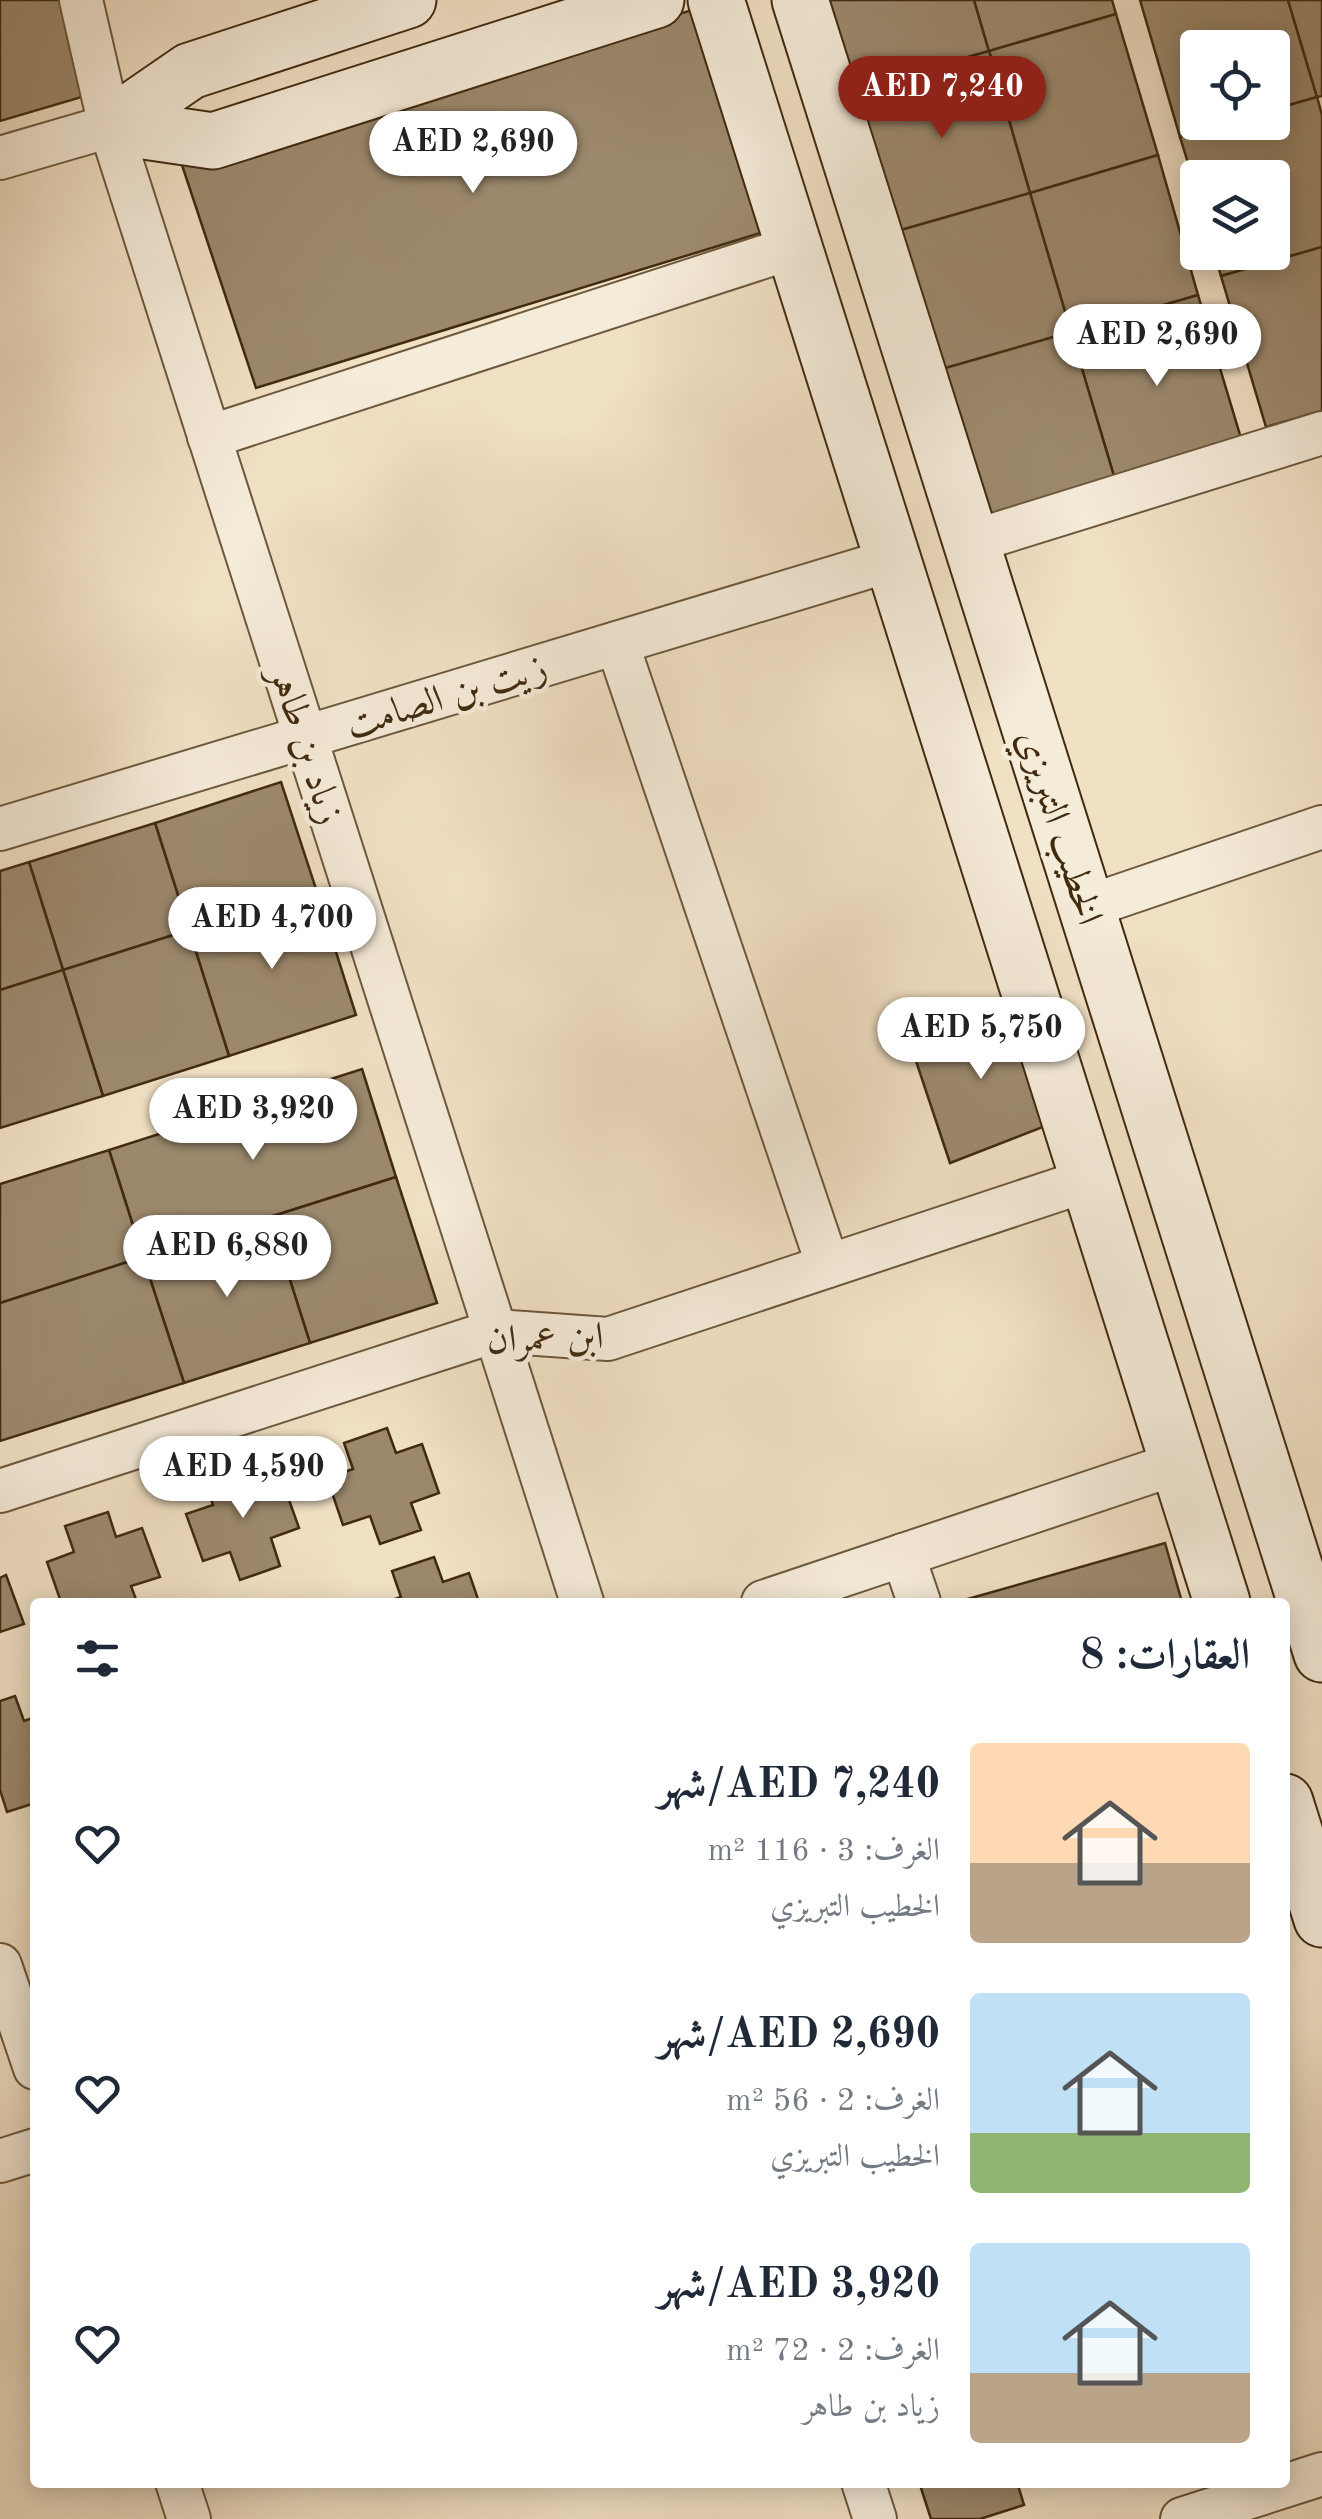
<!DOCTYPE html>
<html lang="ar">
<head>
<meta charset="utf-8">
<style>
  body { margin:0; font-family:"Old Standard TT",Amiri,serif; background:#f6f6f7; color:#1f2937; direction:rtl; height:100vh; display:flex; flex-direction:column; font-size:38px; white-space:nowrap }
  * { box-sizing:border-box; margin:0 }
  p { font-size:32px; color:#747a83 }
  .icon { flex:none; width:55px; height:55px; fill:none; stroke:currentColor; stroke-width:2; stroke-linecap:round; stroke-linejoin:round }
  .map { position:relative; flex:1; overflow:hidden; direction:ltr }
  .drawer { position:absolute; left:30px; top:1598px; width:1260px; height:890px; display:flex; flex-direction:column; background:#fff; border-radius:10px; box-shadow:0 5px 25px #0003; direction:rtl }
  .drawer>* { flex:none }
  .fabs { position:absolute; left:1180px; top:30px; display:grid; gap:20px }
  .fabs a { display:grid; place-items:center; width:110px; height:110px; border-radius:10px; background:#fff; box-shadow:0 5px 25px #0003; font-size:50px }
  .price { position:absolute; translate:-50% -85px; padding:0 22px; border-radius:35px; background:#fff; color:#222; font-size:32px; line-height:65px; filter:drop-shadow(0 2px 5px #0008) }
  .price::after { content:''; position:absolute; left:50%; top:60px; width:30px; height:22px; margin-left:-15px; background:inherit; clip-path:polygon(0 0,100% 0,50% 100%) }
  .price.on { background:#8f2418; color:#fff }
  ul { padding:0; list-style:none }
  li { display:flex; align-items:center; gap:30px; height:250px; padding:0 40px }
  li span { display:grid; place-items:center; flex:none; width:280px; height:200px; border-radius:10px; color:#555 }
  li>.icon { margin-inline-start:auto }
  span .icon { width:120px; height:120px; fill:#fffc; stroke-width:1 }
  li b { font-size:42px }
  h2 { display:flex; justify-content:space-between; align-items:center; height:120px; padding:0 40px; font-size:42px }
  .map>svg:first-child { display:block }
  .building { fill:#9c896d; stroke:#412b0f; stroke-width:2.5 }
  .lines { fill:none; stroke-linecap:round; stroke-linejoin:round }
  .street-casing { stroke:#6d583c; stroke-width:46 }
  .secondary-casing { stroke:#412b0f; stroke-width:59 }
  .street { stroke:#f5ebd9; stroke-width:42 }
  .secondary { stroke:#f5ebd9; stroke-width:55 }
  .labels { text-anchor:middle; stroke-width:9; stroke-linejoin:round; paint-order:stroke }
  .street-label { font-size:38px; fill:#412b0f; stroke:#f5ebd9 }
</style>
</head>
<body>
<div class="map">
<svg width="1322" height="2519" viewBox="0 0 1322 2519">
  <rect width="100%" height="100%" fill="#f0e0c4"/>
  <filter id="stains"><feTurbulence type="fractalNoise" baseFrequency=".002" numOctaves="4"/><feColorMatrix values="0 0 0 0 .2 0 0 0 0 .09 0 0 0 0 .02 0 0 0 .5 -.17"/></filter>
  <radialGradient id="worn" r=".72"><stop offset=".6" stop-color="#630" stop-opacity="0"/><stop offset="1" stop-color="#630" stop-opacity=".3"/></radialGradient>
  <g class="building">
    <path d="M0,0H63L92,94L0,121Z"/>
    <path d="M826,0H974L989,51L853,90Z"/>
    <path d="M974,0H1112L1116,14L989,51Z"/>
    <path d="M1140,0H1288L1317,97L1272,110V48H1198V122H1230L1180,137Z"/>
    <path d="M1288,0H1322V96L1317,97Z"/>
    <path d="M696,9L770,230L256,388L179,156Z"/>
    <path d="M1116,14L1158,155L1030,193L989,51Z"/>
    <path d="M989,51L1030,193L894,232L853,90Z"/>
    <path d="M1317,97L1322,115V247L1221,276L1214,252H1272V178H1198V195L1180,137L1230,122H1272V110Z"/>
    <path d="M1158,155L1198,295L1071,332L1030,193Z"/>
    <path d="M1030,193L1071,332L935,371L894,232Z"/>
    <path d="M1322,247V411L1266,427L1221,276Z"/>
    <path d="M1198,295L1243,445L1116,483L1071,332Z"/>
    <path d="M1071,332L1116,483L979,522L935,371Z"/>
    <path d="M281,782L316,889L189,930L155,823Z"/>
    <path d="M155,823L189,930L63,970L29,862Z"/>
    <path d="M29,862L63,970L0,990V871Z"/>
    <path d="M316,889L356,1015L229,1056L189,930Z"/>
    <path d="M189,930L229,1056L103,1096L63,970Z"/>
    <path d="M63,970L103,1096L0,1128V990Z"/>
    <path d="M1017,1004L1053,1123L950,1163L908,1037Z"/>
    <path d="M362,1069L396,1177L143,1257L109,1150Z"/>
    <path d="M109,1150L143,1257L0,1303V1184Z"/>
    <path d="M396,1177L437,1303L310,1343L270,1217Z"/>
    <path d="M270,1217L310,1343L184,1383L143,1257Z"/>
    <path d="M143,1257L184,1383L0,1441V1303Z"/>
    <path d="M387,1428L396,1453L422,1444L439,1493L411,1503L421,1530L380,1544L370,1516L343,1525L327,1478L353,1469L344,1443Z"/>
    <path d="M247,1463L256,1489L282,1480L299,1528L271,1538L280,1566L240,1580L230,1552L203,1561L186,1514L213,1505L204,1479Z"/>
    <path d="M108,1512L116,1537L142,1528L160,1577L131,1586L137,1602H92L90,1599L81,1602H61L47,1562L74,1552L65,1526Z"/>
    <path d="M1165,1543L1182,1602H957Z"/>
    <path d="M434,1557L443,1582L469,1573L479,1602H386L401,1597L392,1571Z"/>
    <path d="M6,1575L24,1624L0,1632V1578Z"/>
    <path d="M15,1696L24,1721L35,1717V1803L7,1812L0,1790V1701Z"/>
    <path d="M919,2482H1017L1024,2505L980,2519H931Z"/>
  </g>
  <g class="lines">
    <defs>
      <g id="street">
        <path d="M81,0L110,126L582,1602"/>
        <path d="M0,158L110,126"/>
        <path d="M209,437L794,247"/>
        <path d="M971,542L1322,433"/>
        <path d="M617,643L828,1266"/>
        <path d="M0,829L892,560"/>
        <path d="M1087,907L1322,827"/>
        <path d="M0,1491L495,1331L608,1339L1088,1180"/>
        <path d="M903,1555L919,1602"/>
        <path d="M763,1602L1178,1463"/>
        <path d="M0,1965L35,2068"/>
        <path d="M0,2161L35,2150"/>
        <path d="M177,2482L189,2519"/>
        <path d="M863,2482L875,2519"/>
        <path d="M1182,2519L1322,2474"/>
      </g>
      <g id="secondary">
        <path d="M408,0L190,71L110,126L213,141L656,0"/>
        <path d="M716,0L1222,1602"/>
        <path d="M800,0L1322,1654"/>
        <path d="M1285,1802L1322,1919"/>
      </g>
    </defs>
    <use href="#street" class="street-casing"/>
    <use href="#secondary" class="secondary-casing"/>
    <use href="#street" class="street"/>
    <use href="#secondary" class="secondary"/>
  </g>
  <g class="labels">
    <g class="street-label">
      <text transform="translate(446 695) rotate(-17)" y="13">زيت بن الصامت</text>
      <text transform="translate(308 745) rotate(72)" y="13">زياد بن طاهر</text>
      <text transform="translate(1061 827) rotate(72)" y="13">الخطيب التبريزي</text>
      <text transform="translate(545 1337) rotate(-2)" y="13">ابن عمران</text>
    </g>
  </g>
  <rect width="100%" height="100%" filter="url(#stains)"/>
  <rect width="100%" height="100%" fill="url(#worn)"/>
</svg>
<div class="fabs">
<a><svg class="icon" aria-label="locate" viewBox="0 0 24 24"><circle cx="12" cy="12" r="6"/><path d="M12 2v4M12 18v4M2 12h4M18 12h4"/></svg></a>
<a><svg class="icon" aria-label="layers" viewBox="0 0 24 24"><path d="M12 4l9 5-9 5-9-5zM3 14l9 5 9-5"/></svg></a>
</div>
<b class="price on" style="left:942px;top:141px">AED 7,240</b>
<b class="price" style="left:473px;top:196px">AED 2,690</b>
<b class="price" style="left:1157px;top:389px">AED 2,690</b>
<b class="price" style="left:272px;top:972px">AED 4,700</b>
<b class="price" style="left:981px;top:1082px">AED 5,750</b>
<b class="price" style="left:253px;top:1163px">AED 3,920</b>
<b class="price" style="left:227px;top:1300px">AED 6,880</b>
<b class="price" style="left:243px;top:1521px">AED 4,590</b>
<section class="drawer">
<h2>العقارات: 8<svg class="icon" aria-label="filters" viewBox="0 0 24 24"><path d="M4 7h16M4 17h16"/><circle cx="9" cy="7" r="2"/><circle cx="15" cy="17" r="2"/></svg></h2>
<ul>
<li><span style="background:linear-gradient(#ffd9b3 60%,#b9a48a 0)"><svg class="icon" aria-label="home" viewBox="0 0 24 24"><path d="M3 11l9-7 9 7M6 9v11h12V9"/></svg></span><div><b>AED 7,240/شهر</b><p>الغرف: 3 · 116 m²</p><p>الخطيب التبريزي</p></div><svg class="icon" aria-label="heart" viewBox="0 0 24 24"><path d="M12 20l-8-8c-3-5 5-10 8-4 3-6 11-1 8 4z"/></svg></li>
<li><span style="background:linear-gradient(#bfe0f5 70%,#8fb573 0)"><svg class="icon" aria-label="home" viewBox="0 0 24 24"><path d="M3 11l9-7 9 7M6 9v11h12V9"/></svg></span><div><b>AED 2,690/شهر</b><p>الغرف: 2 · 56 m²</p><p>الخطيب التبريزي</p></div><svg class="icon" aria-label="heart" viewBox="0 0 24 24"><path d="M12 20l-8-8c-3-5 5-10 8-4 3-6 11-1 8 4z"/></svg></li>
<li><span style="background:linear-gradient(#bfe0f5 65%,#b9a48a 0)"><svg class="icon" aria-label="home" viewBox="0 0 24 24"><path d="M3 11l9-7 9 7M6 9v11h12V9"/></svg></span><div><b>AED 3,920/شهر</b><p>الغرف: 2 · 72 m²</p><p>زياد بن طاهر</p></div><svg class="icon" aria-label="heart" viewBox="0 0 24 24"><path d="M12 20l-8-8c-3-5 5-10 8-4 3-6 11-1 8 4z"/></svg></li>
</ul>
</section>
</div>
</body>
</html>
